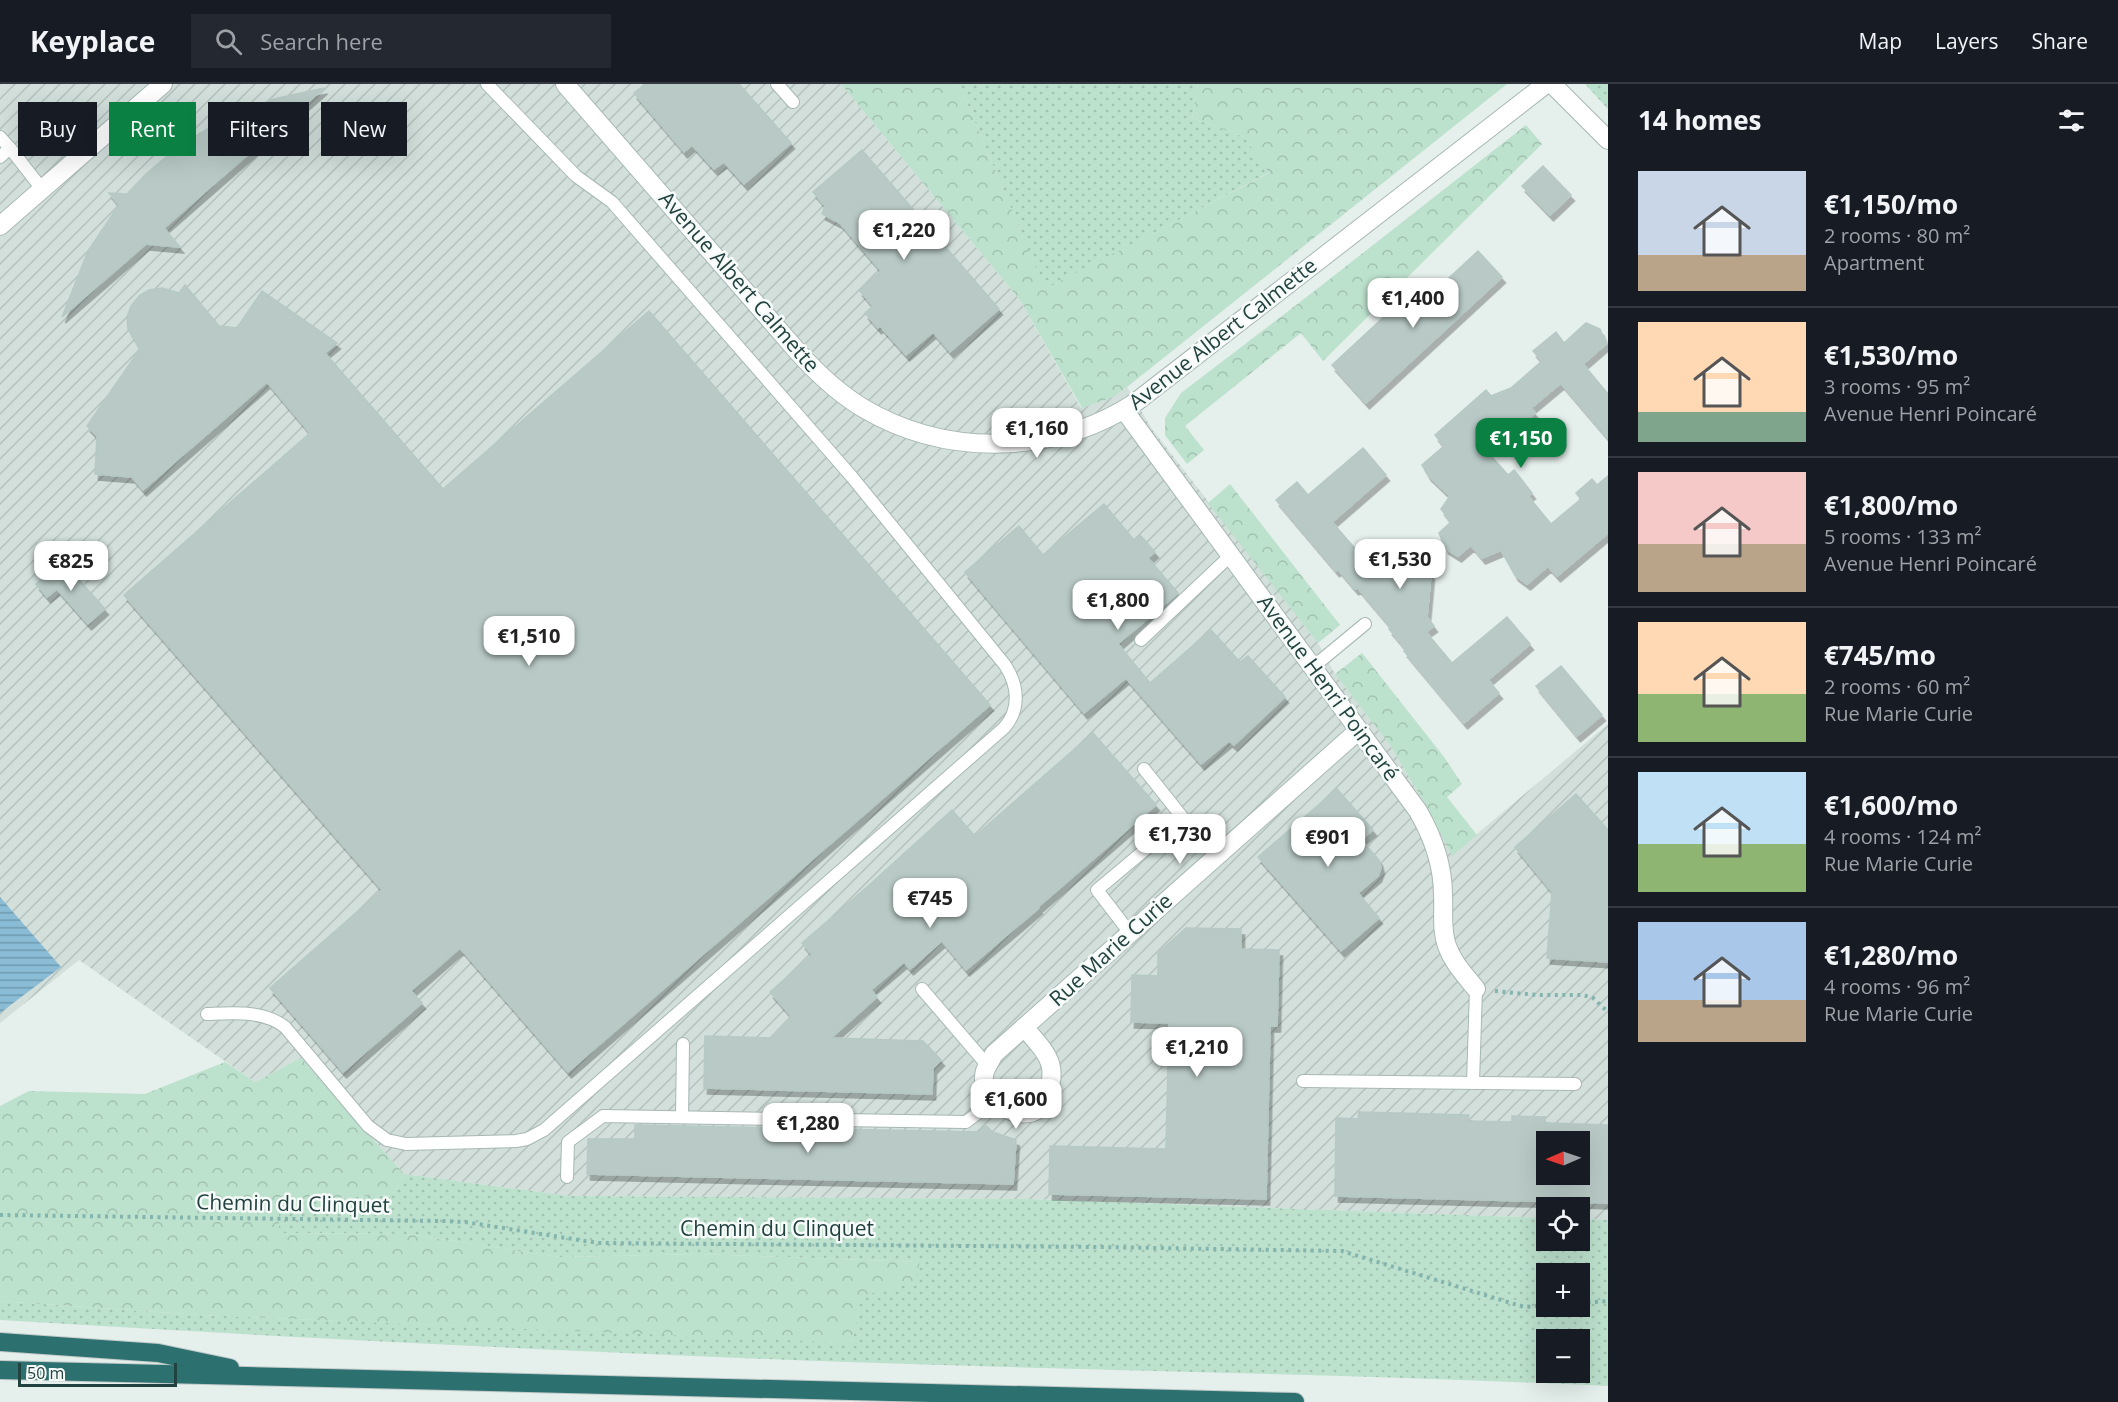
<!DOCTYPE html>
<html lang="en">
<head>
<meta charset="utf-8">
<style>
  body { margin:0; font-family:"Open Sans",sans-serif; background:#242831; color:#f1f3f6; height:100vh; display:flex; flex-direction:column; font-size:22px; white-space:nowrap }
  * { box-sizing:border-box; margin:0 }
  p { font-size:20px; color:#9ea1a6 }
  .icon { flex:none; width:33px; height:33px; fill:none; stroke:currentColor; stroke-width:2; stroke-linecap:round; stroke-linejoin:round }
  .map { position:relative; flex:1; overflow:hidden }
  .drawer { display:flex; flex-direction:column; background:#171b24; width:510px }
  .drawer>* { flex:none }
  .top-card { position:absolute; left:18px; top:18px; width:570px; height:54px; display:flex; gap:12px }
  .needle { width:39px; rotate:268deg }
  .tools { position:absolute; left:1536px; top:1047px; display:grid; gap:12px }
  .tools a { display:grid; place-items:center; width:54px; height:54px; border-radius:0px; background:#171b24; box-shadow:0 6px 24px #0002; font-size:30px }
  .scale { position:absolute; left:18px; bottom:15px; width:159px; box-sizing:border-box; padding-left:6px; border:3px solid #22423f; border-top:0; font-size:16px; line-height:21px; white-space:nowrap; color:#22423f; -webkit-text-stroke:4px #f6fbf9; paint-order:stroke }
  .price { position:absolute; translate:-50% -51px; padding:0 14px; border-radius:12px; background:#fff; color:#222; font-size:20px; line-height:39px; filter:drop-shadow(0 2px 3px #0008) }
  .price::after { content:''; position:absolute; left:50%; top:36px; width:18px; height:14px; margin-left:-9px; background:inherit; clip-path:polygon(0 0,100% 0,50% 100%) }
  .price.active { background:#0b8043; color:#fff }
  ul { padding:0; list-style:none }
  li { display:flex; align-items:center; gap:18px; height:150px; padding:0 30px }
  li+li { border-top:2px solid #363941 }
  li span { display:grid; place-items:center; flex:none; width:168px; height:120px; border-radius:0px; color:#555 }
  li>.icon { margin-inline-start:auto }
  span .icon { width:72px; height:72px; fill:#fffc; stroke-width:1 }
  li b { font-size:26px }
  h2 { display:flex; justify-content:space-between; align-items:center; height:72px; padding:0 30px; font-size:26px }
  .tag { padding:0 21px; border-radius:0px; background:#171b24; box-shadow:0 6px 24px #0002; font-size:21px; line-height:54px }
  .tag.active { background:#0b8043; color:#fff }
  header { display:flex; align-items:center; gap:36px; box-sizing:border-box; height:84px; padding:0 30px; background:#171b24; border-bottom:2px solid #363941 }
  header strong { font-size:28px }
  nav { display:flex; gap:33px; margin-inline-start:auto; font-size:21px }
  .search { width:420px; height:54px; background:#242831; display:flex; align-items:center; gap:15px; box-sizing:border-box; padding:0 21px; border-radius:0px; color:#9ea1a6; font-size:22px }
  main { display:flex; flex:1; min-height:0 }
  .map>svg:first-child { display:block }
  .industrial { fill:url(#industrial-furrows); fill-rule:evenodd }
  .grass { fill:url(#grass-dots); fill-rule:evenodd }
  .forest { fill:url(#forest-crowns) }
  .water { fill:url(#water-rules) }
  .building { fill:#b9cac6; stroke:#b6c9c5; stroke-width:1.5; fill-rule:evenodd; filter:url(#shadow) }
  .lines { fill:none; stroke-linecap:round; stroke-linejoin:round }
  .service-casing { stroke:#a7b8b5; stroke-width:14 }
  .minor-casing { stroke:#a7b8b5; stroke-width:20 }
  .tertiary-casing { stroke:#a7b8b5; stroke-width:20 }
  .motorway-casing { stroke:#c1cac9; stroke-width:20 }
  .path { stroke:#83b4ae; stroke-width:4; stroke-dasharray:3 4.5; stroke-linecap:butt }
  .service { stroke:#fff; stroke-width:12 }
  .minor { stroke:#fff; stroke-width:18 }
  .tertiary { stroke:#fff; stroke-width:18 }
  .motorway { stroke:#2c706f; stroke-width:18 }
  .labels { text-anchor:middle; stroke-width:5; stroke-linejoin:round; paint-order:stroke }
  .street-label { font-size:21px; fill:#22423f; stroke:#f6fbf9 }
</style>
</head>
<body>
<header>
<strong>Keyplace</strong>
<div class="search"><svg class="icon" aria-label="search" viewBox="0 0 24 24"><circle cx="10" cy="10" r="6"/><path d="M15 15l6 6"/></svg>Search here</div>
<nav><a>Map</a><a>Layers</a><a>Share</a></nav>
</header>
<main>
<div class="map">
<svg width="1608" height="1318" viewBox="0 0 1608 1318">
  <defs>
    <pattern id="industrial-furrows" width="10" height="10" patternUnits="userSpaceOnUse" patternTransform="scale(1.5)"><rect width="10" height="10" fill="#d2dfdb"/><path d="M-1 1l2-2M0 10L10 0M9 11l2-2" fill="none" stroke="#b4c1bd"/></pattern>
    <pattern id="grass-dots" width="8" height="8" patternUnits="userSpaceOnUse" patternTransform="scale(1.5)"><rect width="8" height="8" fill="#bce1cd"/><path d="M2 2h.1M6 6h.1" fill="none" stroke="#a1c2b1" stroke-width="1.8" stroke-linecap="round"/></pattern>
    <pattern id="forest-crowns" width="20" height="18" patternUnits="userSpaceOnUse" patternTransform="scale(1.5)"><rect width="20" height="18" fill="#bce1cd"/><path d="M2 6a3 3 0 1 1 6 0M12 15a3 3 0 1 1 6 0" fill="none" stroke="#a1c2b1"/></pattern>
    <pattern id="water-rules" width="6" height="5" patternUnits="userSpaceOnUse" patternTransform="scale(1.5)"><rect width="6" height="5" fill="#8abcd6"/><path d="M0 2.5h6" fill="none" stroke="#709aaf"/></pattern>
    <filter id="shadow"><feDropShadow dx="3.5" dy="6" stdDeviation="0" flood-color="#0004"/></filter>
  </defs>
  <rect width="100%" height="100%" fill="#e5efec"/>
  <path class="industrial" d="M0,0H841L1020,216L1081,324L1113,313L1127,303L1152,345L1318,559L1335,590L1390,661L1429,726L1452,771L1608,640V1136L1580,1135V1124H1546V1134L1028,1115L569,1112L404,1090L301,974L255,998L79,876L0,939ZM1546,1058H1580V1090H1546Z"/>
  <g class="grass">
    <path d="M959,0H1198L1192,34L1244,53L1270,88L1045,206Z"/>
    <path d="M1585,0H1608V25Z"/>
    <path d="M404,1090L569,1112L1028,1115L1546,1134V1156H1580V1135L1608,1136V1302C1355,1290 1101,1287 848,1278C565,1268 282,1253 0,1236V1217L200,1231L852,1258L861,1211L913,1199L919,1178L699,1170L559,1173L408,1150L279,1149V1117L392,1111ZM1546,1190H1580V1222H1546ZM1546,1256H1580V1288H1546Z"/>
  </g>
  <g class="forest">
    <path d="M841,0H959L1045,205L1269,89L1244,53L1192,34L1198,0H1507L1127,303L1113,313L1082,324L1020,216Z"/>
    <path d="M1526,41L1542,60L1323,277L1301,249L1185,342L1204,366L1187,380L1165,351V334L1181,309L1317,205Z"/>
    <path d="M1230,400L1340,541L1318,559L1208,419Z"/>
    <path d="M1362,569L1444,673L1462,700L1447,713L1477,751L1452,772L1429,726L1390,661L1335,590Z"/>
    <path d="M301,974L404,1090L392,1111L279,1117V1149L408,1150L559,1173L699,1170L920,1178L914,1199L861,1212L852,1259L200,1231L0,1217V1022L29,1007L145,1010L225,978L255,998Z"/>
  </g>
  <path class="water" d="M0,813L61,883L0,929Z"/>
  <g class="building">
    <path d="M645,0H739L791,59L744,100L724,78L714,85L692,61L684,68L634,9Z"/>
    <path d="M324,4L164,144L180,163L146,160L62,233L88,167L119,121L109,109L127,110L146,90L179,62L224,35L274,15Z"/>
    <path d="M862,66L999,225L950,268L933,248L906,271L880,242L878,244L865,229L873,222L859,206L881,187L840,139L822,130L825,122L813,108Z"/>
    <path d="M1543,82L1571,111L1550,131L1522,102Z"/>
    <path d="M1478,167L1502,193L1366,319L1332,281L1400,218L1410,230Z"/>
    <path d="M185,201L219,242L237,244L262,207L337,259L325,269L443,405L649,227L990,621L568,988L460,864L411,907L422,919L343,988L270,904L382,806L124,511L310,349L267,298L143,406L132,393L95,390L97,352L87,342L140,265L128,245L127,233L131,222L139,212L149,206L162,204L179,209Z"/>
    <path d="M1586,239L1600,245L1606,260L1583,280L1608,310V354L1561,299L1531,324L1535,329L1519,344L1514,338L1484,364L1508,391L1514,386L1532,409L1528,412L1551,440L1581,415L1576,409L1592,395L1597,401L1608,392V449L1557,492L1548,482L1527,500L1515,491L1501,466L1482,474L1471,461L1458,472L1445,464L1439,449L1451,438L1441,425L1450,412L1428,391L1422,381L1444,362L1435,351L1486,306L1491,312L1511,304L1542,277L1533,267L1556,248L1564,259Z"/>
    <path d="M1363,364L1386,391L1332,438L1358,468L1366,462L1372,469L1376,470L1416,471L1431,490L1427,533L1434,542L1426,548L1452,579L1507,533L1530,560L1488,596L1499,609L1464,639L1404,567L1406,565L1389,545L1391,543L1358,504L1355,505L1338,485L1336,487L1276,416L1297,398L1308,411Z"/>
    <path d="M1104,420L1134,456L1140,451L1155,468L1148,474L1178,509L1118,560L1150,599L1211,546L1240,578L1248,572L1285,613L1234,661L1229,657L1201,680L1126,594L1084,629L965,488L1019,442L1043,471Z"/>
    <path d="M62,477L105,525L88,540L57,505L47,513L36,500Z"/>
    <path d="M1561,582L1602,631L1577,652L1536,602Z"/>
    <path d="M1093,649L1156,721L1038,823L1039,824L966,886L942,857L910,885L904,878L871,906L877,913L831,954L923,957L941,976L933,984L932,1010L704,1004L705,952L770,954L791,932L770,908L812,871L802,859L867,803L952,726L975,752Z"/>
    <path d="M1337,705L1373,746L1361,756L1379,776L1381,784L1378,792L1358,809L1379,834L1341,867L1258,773Z"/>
    <path d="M1576,710L1608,746V878L1547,874L1552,808L1515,763Z"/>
    <path d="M1186,844L1241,845V865L1279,866L1277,942H1270L1266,1115L1049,1110L1050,1062L1166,1065L1169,939L1131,938L1132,891L1158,892V869Z"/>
    <path d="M1359,1028L1469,1031L1468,1037L1512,1038V1032L1545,1033V1039L1608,1041V1119L1335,1112L1336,1034L1358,1035ZM1546,1058H1580V1090H1546Z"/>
    <path d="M635,1041L978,1048L986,1042L993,1048L1016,1056L1013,1100L587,1090L588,1055H635Z"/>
  </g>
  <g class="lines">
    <defs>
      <g id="service">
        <path d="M777,0L793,18"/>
        <path d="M0,53L10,64"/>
        <path d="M0,73L10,64L42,105"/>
        <path d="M1141,556L1231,471"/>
        <path d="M1313,583L1365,540"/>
        <path d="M1130,849L1097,806L1183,734L1144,685"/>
        <path d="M922,905L988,982"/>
        <path d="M207,930C233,929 263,926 285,943L368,1042L387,1056L406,1060L516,1057L527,1055L544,1046L1004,644C1021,625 1018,601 1005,581L852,393L612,118L576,92L487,0"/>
        <path d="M1303,997L1575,1000"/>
        <path d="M1473,999L1476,905"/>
        <path d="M682,1033L683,960"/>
        <path d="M567,1093L568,1058L603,1032L966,1038L994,1017"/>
      </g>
      <g id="minor">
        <path d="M565,0L798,268C817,289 838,309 863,324C947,374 1055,371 1136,318L1546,0"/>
        <path d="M0,142L163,0"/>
        <path d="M1124,326L1418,727C1433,753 1443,780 1443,811C1444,828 1441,846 1447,862C1453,879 1465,891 1476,905"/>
        <path d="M1024,943C1051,974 1060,982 1043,1023C1039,1025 1034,1028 1030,1029C1007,1033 978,1011 985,987C987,982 991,976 994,970L1359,646"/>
      </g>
      <path id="tertiary" d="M1552,0L1608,56"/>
      <g id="motorway">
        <path d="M0,1258L158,1269L230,1284"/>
        <path d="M0,1286L1295,1318"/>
      </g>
    </defs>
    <use href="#service" class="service-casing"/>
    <use href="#minor" class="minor-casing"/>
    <use href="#tertiary" class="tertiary-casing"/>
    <use href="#motorway" class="motorway-casing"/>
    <g class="path">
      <path d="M1495,907L1537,911H1583L1593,914L1608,928"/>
      <path d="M0,1131L443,1137L465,1138L598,1159L1097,1163L1342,1167L1524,1223L1546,1221"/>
      <path d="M1580,1219L1608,1217"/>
    </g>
    <use href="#service" class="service"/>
    <use href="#minor" class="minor"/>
    <use href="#tertiary" class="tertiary"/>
    <use href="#motorway" class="motorway"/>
  </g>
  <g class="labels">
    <g class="street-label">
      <text transform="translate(739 198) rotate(49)" y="7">Avenue Albert Calmette</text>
      <text transform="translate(1223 250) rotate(-38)" y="7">Avenue Albert Calmette</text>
      <text transform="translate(1328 604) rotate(54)" y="7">Avenue Henri Poincaré</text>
      <text transform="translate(1111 866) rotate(-42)" y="7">Rue Marie Curie</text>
      <text transform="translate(293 1120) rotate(1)" y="7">Chemin du Clinquet</text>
      <text x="777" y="1152">Chemin du Clinquet</text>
    </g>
  </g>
</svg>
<div class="tools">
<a><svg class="needle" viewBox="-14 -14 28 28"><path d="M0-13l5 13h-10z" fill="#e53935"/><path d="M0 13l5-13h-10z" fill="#9ea1a6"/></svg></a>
<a><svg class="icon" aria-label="locate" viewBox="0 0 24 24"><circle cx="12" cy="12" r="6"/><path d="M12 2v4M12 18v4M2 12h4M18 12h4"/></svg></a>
<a>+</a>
<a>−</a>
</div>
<div class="scale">50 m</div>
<b class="price" style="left:904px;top:177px">€1,220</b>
<b class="price" style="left:1413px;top:245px">€1,400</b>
<b class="price" style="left:1037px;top:375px">€1,160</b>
<b class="price active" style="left:1521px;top:385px">€1,150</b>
<b class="price" style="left:1400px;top:506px">€1,530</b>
<b class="price" style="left:71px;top:508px">€825</b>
<b class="price" style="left:1118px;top:547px">€1,800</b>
<b class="price" style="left:529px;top:583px">€1,510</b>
<b class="price" style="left:1180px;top:781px">€1,730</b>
<b class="price" style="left:1328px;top:784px">€901</b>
<b class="price" style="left:930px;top:845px">€745</b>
<b class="price" style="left:1197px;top:994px">€1,210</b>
<b class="price" style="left:1016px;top:1046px">€1,600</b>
<b class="price" style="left:808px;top:1070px">€1,280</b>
<div class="top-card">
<a class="tag">Buy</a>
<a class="tag active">Rent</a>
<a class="tag">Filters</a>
<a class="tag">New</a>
</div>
</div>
<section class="drawer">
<h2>14 homes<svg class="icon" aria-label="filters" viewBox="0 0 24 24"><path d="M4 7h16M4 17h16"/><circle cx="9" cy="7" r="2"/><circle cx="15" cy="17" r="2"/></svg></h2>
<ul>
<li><span style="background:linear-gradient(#c9d6e8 70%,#b9a48a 0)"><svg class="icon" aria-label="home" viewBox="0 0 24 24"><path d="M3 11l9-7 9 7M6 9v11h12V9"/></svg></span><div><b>€1,150/mo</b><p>2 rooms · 80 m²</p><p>Apartment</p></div></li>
<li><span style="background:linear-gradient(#ffd9b3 75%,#7fa58c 0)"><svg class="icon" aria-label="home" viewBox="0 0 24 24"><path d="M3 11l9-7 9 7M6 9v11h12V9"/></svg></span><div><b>€1,530/mo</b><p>3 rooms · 95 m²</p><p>Avenue Henri Poincaré</p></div></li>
<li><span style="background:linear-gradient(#f6c9c9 60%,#b9a48a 0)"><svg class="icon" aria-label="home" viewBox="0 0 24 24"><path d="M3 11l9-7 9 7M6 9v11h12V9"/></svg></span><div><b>€1,800/mo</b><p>5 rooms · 133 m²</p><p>Avenue Henri Poincaré</p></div></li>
<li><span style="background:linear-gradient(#ffd9b3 60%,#8fb573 0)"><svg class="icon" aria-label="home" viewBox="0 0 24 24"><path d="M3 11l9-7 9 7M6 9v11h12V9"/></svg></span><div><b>€745/mo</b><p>2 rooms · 60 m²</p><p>Rue Marie Curie</p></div></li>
<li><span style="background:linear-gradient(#bfe0f5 60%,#8fb573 0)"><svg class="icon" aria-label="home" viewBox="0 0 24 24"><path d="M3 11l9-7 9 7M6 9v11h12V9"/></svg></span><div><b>€1,600/mo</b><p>4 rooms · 124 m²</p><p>Rue Marie Curie</p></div></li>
<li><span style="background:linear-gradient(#a9c7e8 65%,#b9a48a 0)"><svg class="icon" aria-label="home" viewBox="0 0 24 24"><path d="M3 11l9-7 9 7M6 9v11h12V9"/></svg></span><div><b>€1,280/mo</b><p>4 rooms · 96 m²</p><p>Rue Marie Curie</p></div></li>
</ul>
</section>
</main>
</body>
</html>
